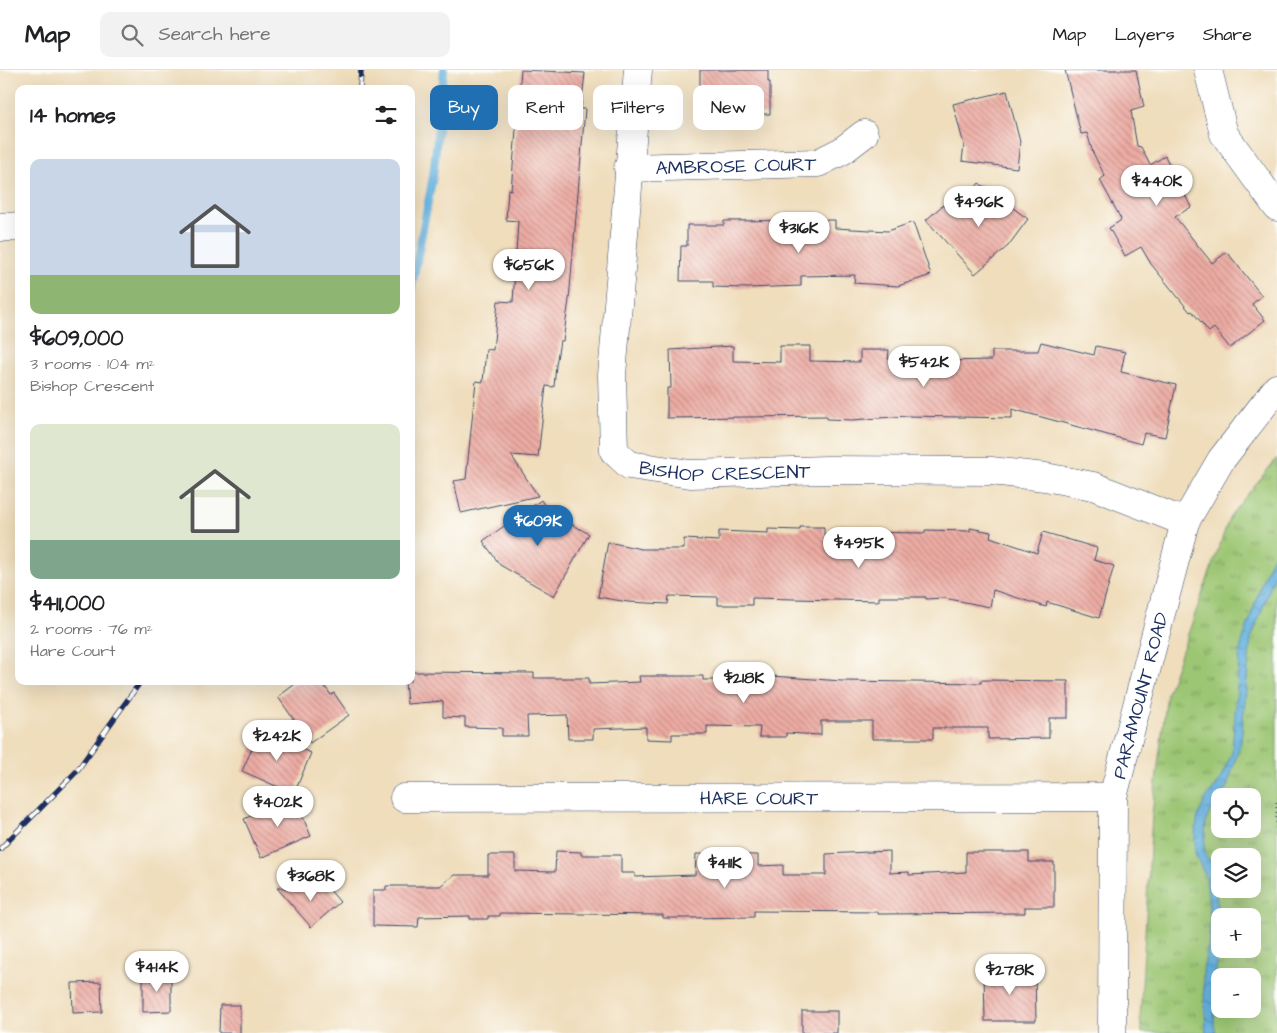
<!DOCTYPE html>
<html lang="en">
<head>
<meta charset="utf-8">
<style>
  body { margin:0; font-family:"Architects Daughter",sans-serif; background:#f2f2f2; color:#202124; height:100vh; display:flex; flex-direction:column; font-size:19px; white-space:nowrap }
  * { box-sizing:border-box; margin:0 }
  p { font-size:16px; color:#757577 }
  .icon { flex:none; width:28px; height:28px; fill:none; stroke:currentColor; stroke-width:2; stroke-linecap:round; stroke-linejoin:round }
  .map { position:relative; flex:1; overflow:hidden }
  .side { position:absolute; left:15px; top:15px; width:400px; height:600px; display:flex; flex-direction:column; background:#fff; border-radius:10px; box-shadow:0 5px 20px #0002 }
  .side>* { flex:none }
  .top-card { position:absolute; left:430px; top:15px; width:475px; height:45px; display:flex; gap:10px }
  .buttons { position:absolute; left:1211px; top:718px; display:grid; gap:10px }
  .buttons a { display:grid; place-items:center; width:50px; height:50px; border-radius:10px; background:#fff; box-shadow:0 5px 20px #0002; font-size:25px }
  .price { position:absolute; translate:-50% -42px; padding:0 11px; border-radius:18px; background:#fff; color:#222; font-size:16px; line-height:32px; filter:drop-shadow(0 1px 2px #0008) }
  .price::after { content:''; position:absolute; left:50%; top:30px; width:15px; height:11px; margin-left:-8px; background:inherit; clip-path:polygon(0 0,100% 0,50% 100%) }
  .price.on { background:#1f6fb2; color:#fff }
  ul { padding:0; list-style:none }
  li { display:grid; align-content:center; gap:10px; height:265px; padding:0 15px }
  li span { display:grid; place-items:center; height:155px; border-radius:10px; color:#555 }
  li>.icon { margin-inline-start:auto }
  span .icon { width:90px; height:90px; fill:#fffc; stroke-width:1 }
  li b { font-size:21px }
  h2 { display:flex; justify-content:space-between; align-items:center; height:60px; padding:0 15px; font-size:21px }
  .tag { padding:0 18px; border-radius:10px; background:#fff; box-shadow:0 5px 20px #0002; font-size:18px; line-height:45px }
  .tag.on { background:#1f6fb2; color:#fff }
  header { display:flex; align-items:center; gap:30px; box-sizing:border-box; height:70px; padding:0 25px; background:#fff; border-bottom:1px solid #e0e0e0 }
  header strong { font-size:24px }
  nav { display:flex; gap:28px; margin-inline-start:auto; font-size:18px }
  .search { width:350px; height:45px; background:#f2f2f2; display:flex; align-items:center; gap:12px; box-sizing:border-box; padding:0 18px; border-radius:10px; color:#757577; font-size:19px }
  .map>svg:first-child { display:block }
  .park { fill:url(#park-tufts); stroke:#5c7a68; fill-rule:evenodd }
  .water { fill:url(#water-ripples); stroke:#40709e }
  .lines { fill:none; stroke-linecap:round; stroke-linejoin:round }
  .stream { stroke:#65b1de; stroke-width:8 }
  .building { fill:url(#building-back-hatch) }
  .street-casing { stroke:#3b496c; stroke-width:29 }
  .secondary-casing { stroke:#3b496c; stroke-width:29 }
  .path { stroke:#3b496c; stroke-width:3; stroke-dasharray:1 4; stroke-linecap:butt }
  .street { stroke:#fff; stroke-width:28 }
  .secondary { stroke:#fff; stroke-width:28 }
  .rail-casing { stroke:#1b2f5e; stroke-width:5.5 }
  .rail { stroke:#fdfcf7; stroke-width:4; stroke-dasharray:11; stroke-linecap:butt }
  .labels { text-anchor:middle; stroke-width:4; stroke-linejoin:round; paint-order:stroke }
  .street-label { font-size:19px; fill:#1b2f5e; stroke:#fdfcf7 }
</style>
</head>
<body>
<header>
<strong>Map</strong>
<div class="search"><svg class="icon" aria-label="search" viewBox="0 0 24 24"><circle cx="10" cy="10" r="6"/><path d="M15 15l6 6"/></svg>Search here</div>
<nav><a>Map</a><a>Layers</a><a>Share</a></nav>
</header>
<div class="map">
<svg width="1277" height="963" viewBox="0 0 1277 963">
  <defs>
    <pattern id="park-tufts" width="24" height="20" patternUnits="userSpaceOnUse" patternTransform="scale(1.25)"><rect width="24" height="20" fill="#9cc673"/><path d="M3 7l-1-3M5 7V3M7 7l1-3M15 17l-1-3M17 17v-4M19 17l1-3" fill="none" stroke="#7ea162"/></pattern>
    <pattern id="water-ripples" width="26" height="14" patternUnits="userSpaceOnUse" patternTransform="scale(1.25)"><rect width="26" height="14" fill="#65b1de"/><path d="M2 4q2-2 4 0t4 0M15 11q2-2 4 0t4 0" fill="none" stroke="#5290b7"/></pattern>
    <pattern id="building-back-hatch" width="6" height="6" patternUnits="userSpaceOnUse" patternTransform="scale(1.25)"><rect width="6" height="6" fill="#edaca3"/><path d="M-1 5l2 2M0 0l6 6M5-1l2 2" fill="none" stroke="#bf8c88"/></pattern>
  </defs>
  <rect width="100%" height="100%" fill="#fdfcf7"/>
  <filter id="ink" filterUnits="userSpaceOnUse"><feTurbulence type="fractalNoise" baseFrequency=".02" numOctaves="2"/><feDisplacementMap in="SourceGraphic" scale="10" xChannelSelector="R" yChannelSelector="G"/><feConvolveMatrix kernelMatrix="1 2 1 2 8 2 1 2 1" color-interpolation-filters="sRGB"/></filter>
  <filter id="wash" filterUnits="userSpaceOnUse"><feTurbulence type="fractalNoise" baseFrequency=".0096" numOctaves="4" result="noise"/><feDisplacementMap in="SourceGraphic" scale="20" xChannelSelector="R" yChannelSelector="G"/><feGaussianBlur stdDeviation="1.12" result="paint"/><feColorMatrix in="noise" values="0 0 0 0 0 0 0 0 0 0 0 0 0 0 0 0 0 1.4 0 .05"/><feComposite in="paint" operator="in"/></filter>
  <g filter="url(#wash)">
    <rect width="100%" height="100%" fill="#efddbb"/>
    <path class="park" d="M1277,388V963H1142L1140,949L1152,744L1167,623L1230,446ZM1220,726H1252V759H1220ZM1220,786H1252V819H1220ZM1220,846H1252V879H1220ZM1220,906H1252V939H1220Z"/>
    <path class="water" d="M1277,476V499L1251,569L1241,671L1227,717L1216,729L1206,751L1204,782L1214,797L1220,872L1216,902L1214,955L1216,963H1206L1203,900L1209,872L1210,847L1206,807L1195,784V765L1198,746L1206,728L1218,714L1232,683L1240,579L1264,506Z"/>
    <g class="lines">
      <path class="stream" d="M411,221L433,106L444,0"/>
    </g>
    <g id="blocks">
      <g class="building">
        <path d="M521,0L585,3L581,39H585L569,230L563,271H560L556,295L554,317L546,316L538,387L511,385L538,426L461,443L454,411L466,409L476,311L483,312L486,279L493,280L498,231L513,232L518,151L506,150L508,119L511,120Z"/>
        <path d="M700,0H768V12H770V44H723V37H700Z"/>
        <path d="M1065,0H1136L1144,37L1131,41L1137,76L1141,77L1150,95L1165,86L1191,137L1175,147L1212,193L1227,182L1262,226L1252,234L1265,250L1230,278L1214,258L1209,262L1192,241L1190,242L1151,194L1141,177L1125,186L1109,158L1120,151L1121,149L1100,110L1105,106L1093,83L1087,63L1081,64Z"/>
        <path d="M1007,21L1020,72L1017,98L962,91L964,75L953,34Z"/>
        <path d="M979,113L1028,149L1008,176L975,204L926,150L943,135L954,146Z"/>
        <path d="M835,150V158L888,161L913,152L931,205L898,216L854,213L855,205L801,206V216L747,218L713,217V211H680L681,176H687V155H724V151Z"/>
        <path d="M1041,272L1094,285L1096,276L1125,282L1121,302L1176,315L1165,367L1144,363L1141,374L1012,339V348L907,346L852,350L827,349V346L667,348V318H671L670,280L733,276V291L780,292V276H810V291L860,292V280H889L888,289L943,291L992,290V281H1038Z"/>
        <path d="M541,430L548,441L589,464L554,526L500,495L483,471Z"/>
        <path d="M800,457H824V465L848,462L925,463V460L970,461V458L991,462L990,467L1037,483L1043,462L1097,478L1094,490L1114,496L1099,548L1047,532L1046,537L993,520L990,537L944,528L926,529V527H879V531L752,528V535H718V527L669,526L668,534L628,532L598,527L608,472L641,479H684V469L719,471V461L768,463V459L800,460Z"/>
        <path d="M411,602L534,603V608H589V614L640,612L639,606H703V610H742V604L842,611L981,613V610L1068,611V648H1049V668L988,669V658H933V669H872V651H821V665L786,663V667H759L760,657L707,656V664H672V670L646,669V657L593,659V669H568L567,645L527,646L528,666H502V658L465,657V648L443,647V631L407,634L405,611H411Z"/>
        <path d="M299,611H321L331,625L334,623L349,645L310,673L278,627Z"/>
        <path d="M260,661L311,683L294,724L242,701Z"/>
        <path d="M294,727L311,766L261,788L244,749Z"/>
        <path d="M556,781L581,782V785H621V803H635V807L695,805L696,784L758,785V796L783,795V805H826V784L890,781V803L909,802V805L966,802V782H1029V792H1054V837H1025V843L878,844V842L754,841V847L686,848H663V845L500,843V846H488V849H470V846L419,847L418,857L373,856V820H386V816H440L454,805H488V785H515V801L555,802Z"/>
        <path d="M277,818L329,819L340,832L311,857Z"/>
        <path d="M984,902H1035L1036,951H985Z"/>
        <path d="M143,905H171V941L143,942Z"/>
        <path d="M101,912L102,942L73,943L72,913Z"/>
        <path d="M220,935H240V963H219Z"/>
        <rect x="802" y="941" width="35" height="22"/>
      </g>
    </g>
  </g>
  <g filter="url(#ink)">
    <use href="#blocks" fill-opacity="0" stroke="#3b496c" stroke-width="1"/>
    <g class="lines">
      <defs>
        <g id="street">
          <path id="s1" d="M638,0L612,305L614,381L629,395L690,404L827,400L991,401L1045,407L1093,416L1185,452"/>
          <path id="s2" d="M628,98L818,93L842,81L864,64"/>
          <path d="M0,157H19"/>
          <path id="s3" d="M404,728L1113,727"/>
        </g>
        <g id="secondary">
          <path d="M1208,0L1224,64L1277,137"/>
          <path id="s4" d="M1112,963L1113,727L1185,452L1221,390L1277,318"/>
        </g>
      </defs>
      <use href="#street" class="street-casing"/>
      <use href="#secondary" class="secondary-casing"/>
      <path class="path" d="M1277,732V758"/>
      <use href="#street" class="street"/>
      <use href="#secondary" class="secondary"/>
      <defs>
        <g id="rail">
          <path d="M360,19L361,0"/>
          <path d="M0,779L76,702L141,611"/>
        </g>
      </defs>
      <use href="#rail" class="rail-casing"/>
      <use href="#rail" class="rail"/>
    </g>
  </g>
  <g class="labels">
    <g class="street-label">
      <text dy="7" stroke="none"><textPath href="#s2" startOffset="108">AMBROSE COURT</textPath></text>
      <text dy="7" stroke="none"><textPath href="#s1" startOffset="499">BISHOP CRESCENT</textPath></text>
      <text dy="7" stroke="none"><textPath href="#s4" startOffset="341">PARAMOUNT ROAD</textPath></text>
      <text dy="7" stroke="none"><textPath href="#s3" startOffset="355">HARE COURT</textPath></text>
    </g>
  </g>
</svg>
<div class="buttons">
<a><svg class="icon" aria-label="locate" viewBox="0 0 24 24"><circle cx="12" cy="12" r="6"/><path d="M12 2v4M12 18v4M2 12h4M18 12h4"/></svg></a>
<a><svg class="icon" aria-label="layers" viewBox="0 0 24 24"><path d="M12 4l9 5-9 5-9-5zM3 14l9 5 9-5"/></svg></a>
<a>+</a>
<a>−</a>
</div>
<b class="price" style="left:1157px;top:137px">$440K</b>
<b class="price" style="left:979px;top:158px">$496K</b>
<b class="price" style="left:799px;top:184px">$316K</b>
<b class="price" style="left:529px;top:221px">$656K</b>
<b class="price" style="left:924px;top:318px">$542K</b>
<b class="price on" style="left:538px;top:477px">$609K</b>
<b class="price" style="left:859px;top:499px">$495K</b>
<b class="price" style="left:744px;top:634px">$218K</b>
<b class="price" style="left:277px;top:692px">$242K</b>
<b class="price" style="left:278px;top:758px">$402K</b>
<b class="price" style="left:725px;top:819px">$411K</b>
<b class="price" style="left:311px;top:832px">$368K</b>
<b class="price" style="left:157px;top:923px">$414K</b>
<b class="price" style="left:1010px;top:926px">$278K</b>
<div class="top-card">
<a class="tag on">Buy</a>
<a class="tag">Rent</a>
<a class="tag">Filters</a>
<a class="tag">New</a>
</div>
<section class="side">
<h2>14 homes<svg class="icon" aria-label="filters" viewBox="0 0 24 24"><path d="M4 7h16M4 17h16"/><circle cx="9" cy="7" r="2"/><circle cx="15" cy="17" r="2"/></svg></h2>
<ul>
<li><span style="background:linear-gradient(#c9d6e8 75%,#8fb573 0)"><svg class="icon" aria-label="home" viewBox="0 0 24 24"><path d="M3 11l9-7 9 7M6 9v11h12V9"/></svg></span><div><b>$609,000</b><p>3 rooms · 104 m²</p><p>Bishop Crescent</p></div></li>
<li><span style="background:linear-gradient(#dfe7d0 75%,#7fa58c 0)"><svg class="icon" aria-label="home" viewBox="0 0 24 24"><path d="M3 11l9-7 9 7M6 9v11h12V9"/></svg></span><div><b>$411,000</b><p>2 rooms · 76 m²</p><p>Hare Court</p></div></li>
</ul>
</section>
</div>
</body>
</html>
